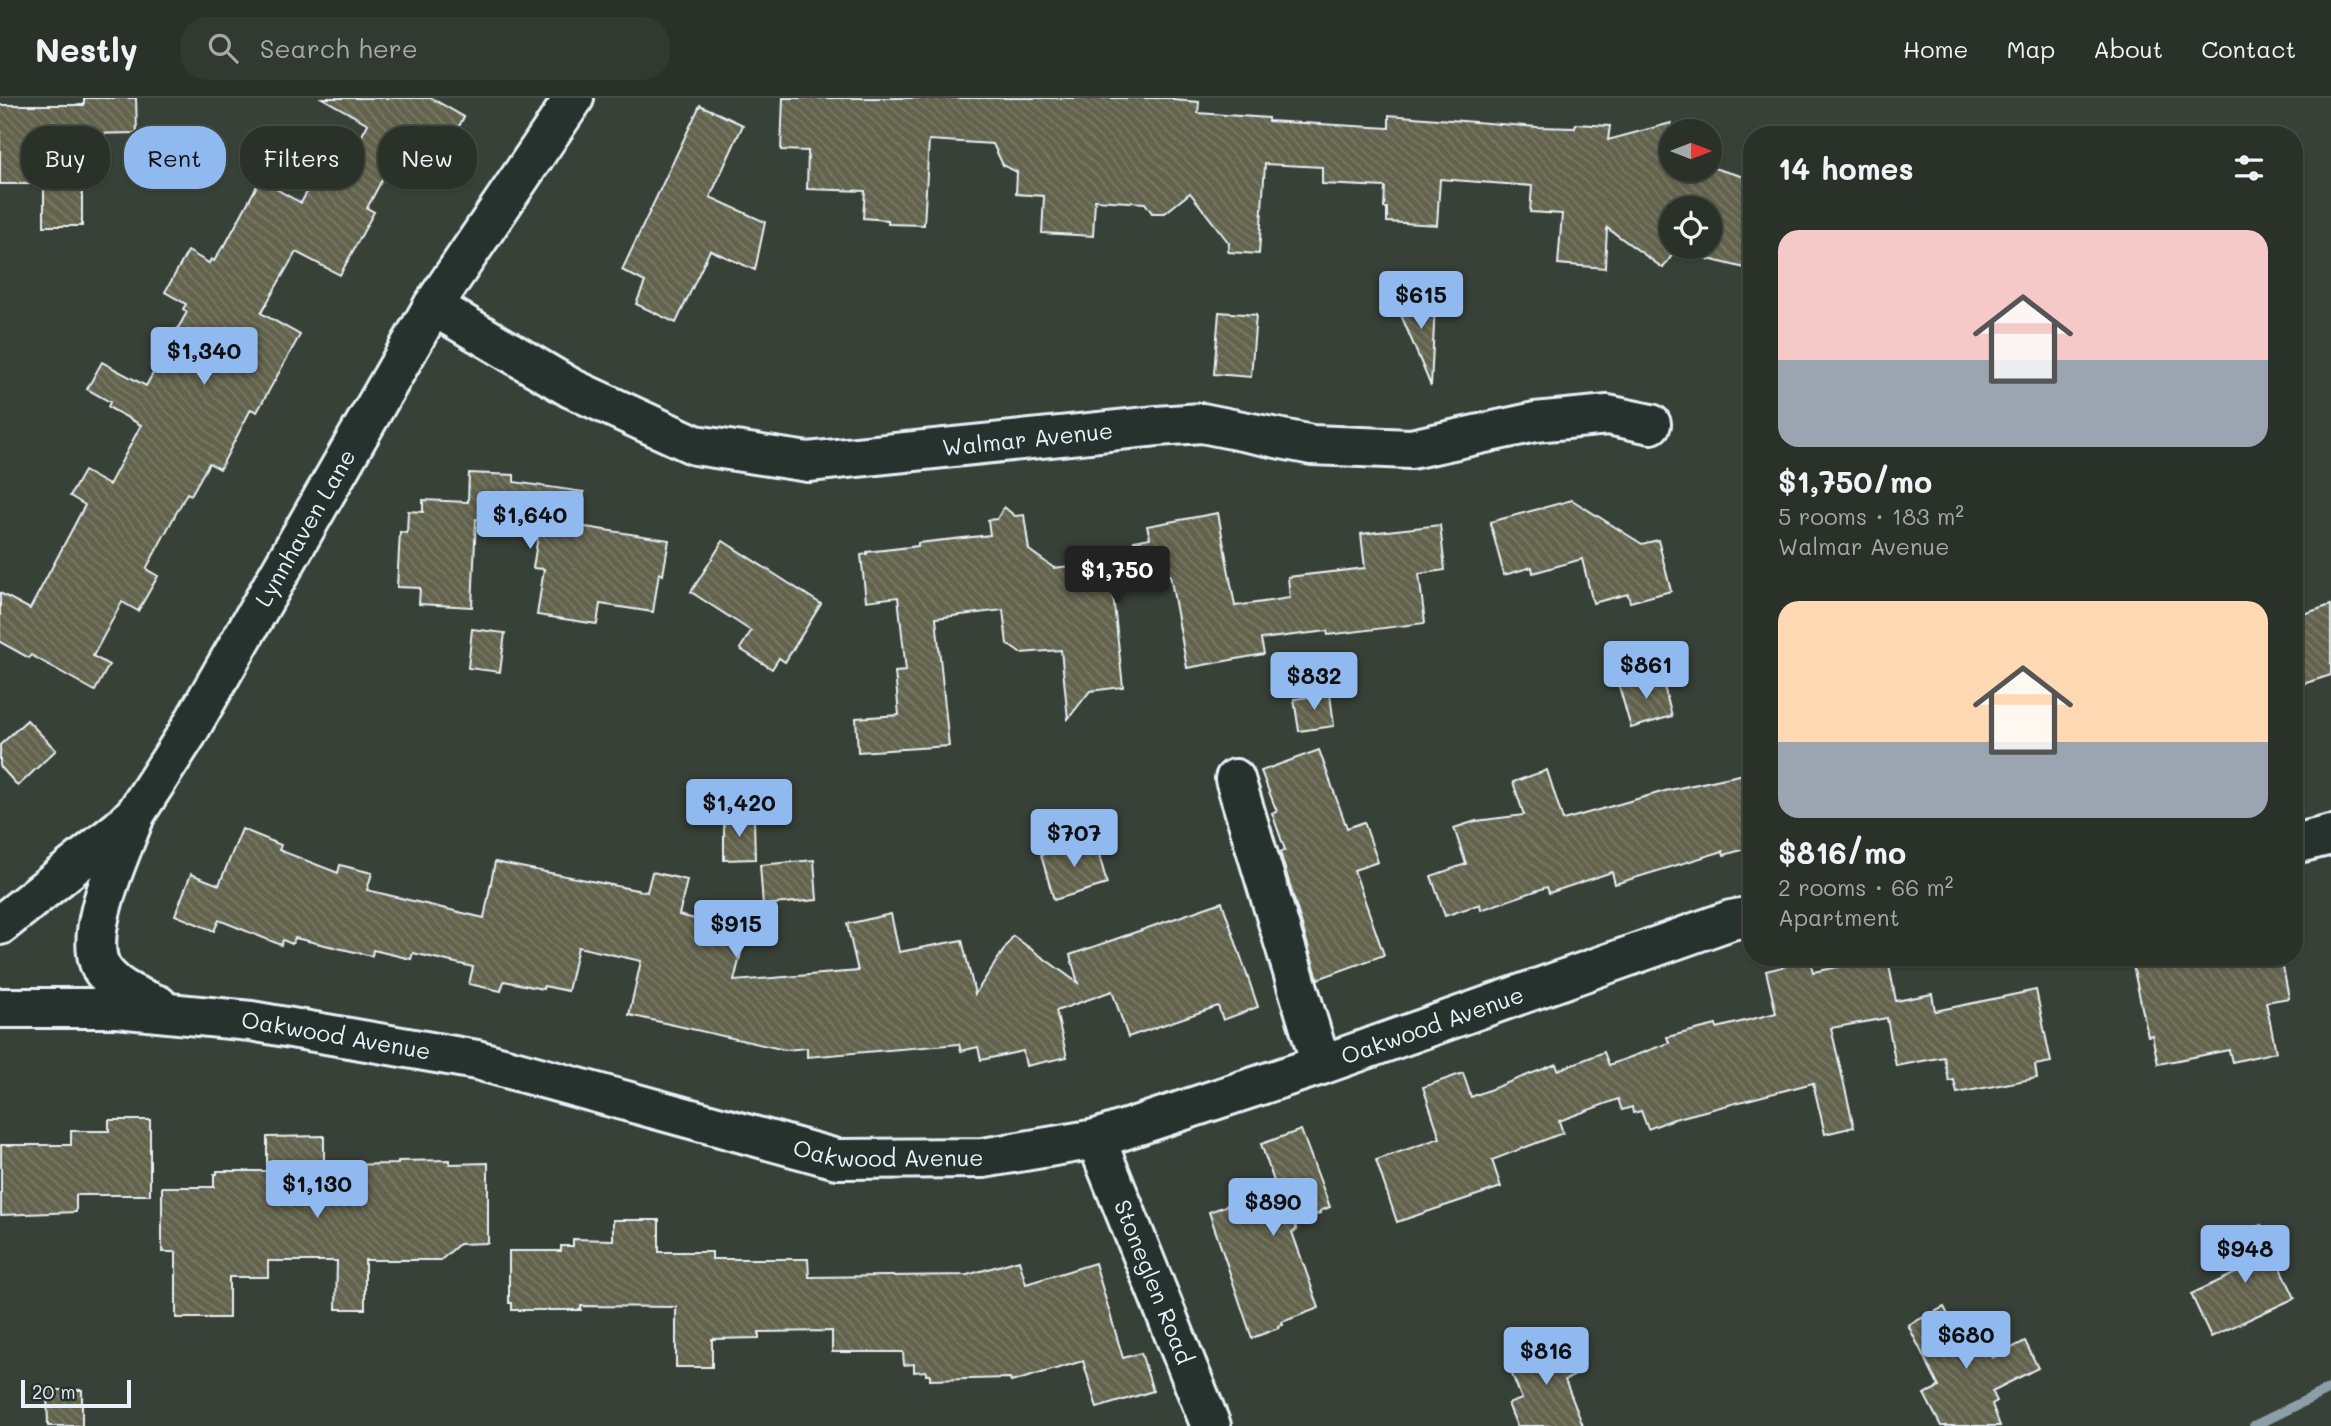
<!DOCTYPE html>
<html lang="en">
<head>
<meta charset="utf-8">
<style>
  body { margin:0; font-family:Mali,sans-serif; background:#323931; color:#f1f3f6; height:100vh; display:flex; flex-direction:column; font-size:26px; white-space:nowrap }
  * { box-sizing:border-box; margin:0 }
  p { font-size:23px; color:#a5a9a8 }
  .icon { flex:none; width:38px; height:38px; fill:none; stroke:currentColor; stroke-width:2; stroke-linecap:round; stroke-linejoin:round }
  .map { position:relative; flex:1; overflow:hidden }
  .panel { position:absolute; left:1743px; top:28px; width:560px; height:840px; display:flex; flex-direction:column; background:#2a3129; border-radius:28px; box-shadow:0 2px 5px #0004,0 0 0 2px #464c46 }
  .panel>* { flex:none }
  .guide { position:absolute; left:21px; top:28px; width:665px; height:63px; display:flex; gap:14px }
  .needle { width:46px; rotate:90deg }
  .tools { position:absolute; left:1659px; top:21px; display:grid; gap:14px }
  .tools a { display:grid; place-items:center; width:63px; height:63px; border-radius:50%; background:#2a3129; box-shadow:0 2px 5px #0004,0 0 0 2px #464c46; font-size:35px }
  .scale { position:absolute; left:21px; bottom:18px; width:110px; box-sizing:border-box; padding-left:7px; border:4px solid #e8f1f8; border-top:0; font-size:19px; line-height:24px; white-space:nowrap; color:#e8f1f8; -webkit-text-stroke:5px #26332d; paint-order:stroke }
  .price { position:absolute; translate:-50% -60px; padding:0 16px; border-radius:7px; background:#90b9f0; color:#111; font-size:23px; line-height:46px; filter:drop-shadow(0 2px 4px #0008) }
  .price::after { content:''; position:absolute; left:50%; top:42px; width:21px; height:16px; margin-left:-10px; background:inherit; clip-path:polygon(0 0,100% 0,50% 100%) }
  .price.on { background:#222; color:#fff }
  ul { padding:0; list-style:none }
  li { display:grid; align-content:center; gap:14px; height:371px; padding:0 35px }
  li span { display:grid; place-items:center; height:217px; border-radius:21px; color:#555 }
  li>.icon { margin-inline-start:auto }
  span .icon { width:126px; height:126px; fill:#fffc; stroke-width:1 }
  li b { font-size:30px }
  h2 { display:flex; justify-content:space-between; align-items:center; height:84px; padding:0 35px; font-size:30px }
  .tag { padding:0 24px; border-radius:28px; background:#2a3129; box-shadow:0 2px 5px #0004,0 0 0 2px #464c46; font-size:24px; line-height:63px }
  .tag.on { background:#90b9f0; color:#111 }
  header { display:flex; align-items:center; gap:42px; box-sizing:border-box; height:98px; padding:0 35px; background:#2a3129; border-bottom:2px solid #464c46 }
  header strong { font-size:33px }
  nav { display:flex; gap:38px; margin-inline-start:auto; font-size:24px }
  .search { width:490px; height:63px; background:#323931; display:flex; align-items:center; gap:18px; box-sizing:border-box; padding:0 24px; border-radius:28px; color:#a5a9a8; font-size:26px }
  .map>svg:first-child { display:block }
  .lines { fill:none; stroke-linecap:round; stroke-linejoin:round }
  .stream { stroke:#8c9fa9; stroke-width:10 }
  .building { fill:url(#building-back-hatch); stroke:#e8f1f8; stroke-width:2; fill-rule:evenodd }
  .minor-casing { stroke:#e8f1f8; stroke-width:44 }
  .minor { stroke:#26332d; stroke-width:38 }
  .labels { text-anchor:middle; stroke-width:7; stroke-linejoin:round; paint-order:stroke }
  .street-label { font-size:23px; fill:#e8f1f8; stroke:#26332d }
</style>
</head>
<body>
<header>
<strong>Nestly</strong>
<div class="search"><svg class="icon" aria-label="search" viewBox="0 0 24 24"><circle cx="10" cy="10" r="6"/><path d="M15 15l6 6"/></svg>Search here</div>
<nav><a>Home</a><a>Map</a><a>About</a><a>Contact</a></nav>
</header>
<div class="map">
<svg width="2331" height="1328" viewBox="0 0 2331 1328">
  <defs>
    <pattern id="building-back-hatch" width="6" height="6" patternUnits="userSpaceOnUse" patternTransform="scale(1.75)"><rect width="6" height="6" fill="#63634e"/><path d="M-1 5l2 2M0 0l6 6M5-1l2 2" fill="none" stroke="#797a68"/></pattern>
  </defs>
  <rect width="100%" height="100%" fill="#384137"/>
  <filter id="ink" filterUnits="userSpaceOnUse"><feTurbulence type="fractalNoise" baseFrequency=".0143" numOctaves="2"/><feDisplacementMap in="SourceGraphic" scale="14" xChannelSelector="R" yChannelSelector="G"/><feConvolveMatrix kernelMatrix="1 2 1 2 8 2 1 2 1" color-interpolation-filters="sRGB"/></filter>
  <g filter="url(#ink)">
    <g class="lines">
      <path class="stream" d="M2254,1328L2331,1290"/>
    </g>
    <g class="building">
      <path d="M84,0H136L137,35L82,36V128H44V86H0V7H84Z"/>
      <path d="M322,0H431L464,19L444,56L407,35L367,110L374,114L340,177L296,154L261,215L300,237L257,314L251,311L220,371L209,365L191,397L187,395L146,471L158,478L138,513L122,504L93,558L109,567L95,593L31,557L29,560L0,544V495L30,511L85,407L70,398L84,373L109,387L141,327L108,309L110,304L87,291L102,264L146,288L187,214L183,211L186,206L165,194L188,153L209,165L211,161L214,163L223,148L224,149L260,82L301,105L323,65L342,75L368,26Z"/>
      <path d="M783,0H1173V2L1199,4L1198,15L1268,20V23L1389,30V17L1537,29L1575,30L1576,26L1610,28L1608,42L1671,25L1672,29L1677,28L1678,33H1671V72H1710V69L1752,81V152L1749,171L1675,153L1663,170L1607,130L1605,170L1558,166L1562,116L1530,114L1532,88L1440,81L1437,127L1387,124V110H1384L1385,89L1322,86V69L1265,66L1259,156L1228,154L1229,145L1190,95L1165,115H1152L1145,105L1095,102L1093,138L1042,135L1044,98L1016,96L1017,74L1003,67L993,46L929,42L924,127L888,126V122L863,120L865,93L807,91L808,53L781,52ZM1671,110H1710V149H1671Z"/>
      <path d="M700,7L743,27L710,99L765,124L755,172L710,152L676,225L636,206L645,184L622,172Z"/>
      <path d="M1396,205L1435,207L1431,288Z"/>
      <path d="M1219,214L1256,217L1251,279L1214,276Z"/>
      <path d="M469,375L514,377V384L584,394L579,428L669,442L663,477L659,475L653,514L600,506L597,526L537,517L544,471L533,470L540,425L476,421L472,509L419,506L420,490L397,489L400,434L407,435L408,413L423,414V402L468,404Z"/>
      <path d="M1572,402L1642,446L1658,442L1671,493L1630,504L1628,496L1593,505L1582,461L1533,475L1532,469L1504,477L1490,424Z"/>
      <path d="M1004,409L1015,418L1024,417L1029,452L1054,470L1078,467L1085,459L1135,451L1134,443L1150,440L1147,428L1218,415L1235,508L1290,500L1288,479L1365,470L1361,436L1440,427L1445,472L1419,476L1425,525L1328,537L1327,533L1261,541L1264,556L1187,570L1170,477L1112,488L1123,589L1090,593L1068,621L1061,552L1020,555L1007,546L1003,512L936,520L949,648L858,654L856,620L899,617L895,574L906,573L898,499L866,503L861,457L867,456V454L918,448V445L990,437L988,422L997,421Z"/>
      <path d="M723,443L821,506L785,564L779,560L772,571L740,551L751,533L691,494Z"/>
      <path d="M2331,507V577L2303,586L2294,560V519Z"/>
      <path d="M472,531L505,535L500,574L468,570Z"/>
      <path d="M1661,577L1672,618L1631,630L1619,588Z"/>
      <path d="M1330,596L1334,628L1299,633L1294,601Z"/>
      <path d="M27,622L56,652L18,688L0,668V647Z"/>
      <path d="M1319,652L1347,730L1364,724L1378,764L1354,772L1384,857L1318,881L1280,754L1285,752L1272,715L1277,714L1261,673Z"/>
      <path d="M1547,672L1563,722L1665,693L1744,676L1747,686L1752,685V749L1724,757L1723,753L1615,786L1612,774L1549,795L1547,789L1481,812L1480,806L1445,818L1431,778L1466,766L1454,730L1476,723L1524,717L1513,684Z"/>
      <path d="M724,721H754L755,761L724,762Z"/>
      <path d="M242,731L281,747L279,752L338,775L340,767L372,775L367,792L484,820L495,764L647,794L652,774L687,782L679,817L746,834L734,883L858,873L847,826L891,816L899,854L962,842L975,896L1013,838L1078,885L1070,857L1222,804L1258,909L1223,922L1218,908L1128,939L1112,893L1056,913L1067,959L1026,968L1023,953L981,962L978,949L961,953L959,946L807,959V950L785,952L629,917L641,863L578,849L568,893L544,888L543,891L504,883L501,893L469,886L473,869L413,855L411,861L373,852L372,858L295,840L292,846L283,842L281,847L219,822L214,833L175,817L191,776L219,787Z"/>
      <path d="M1095,741L1107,786L1054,802L1041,757Z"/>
      <path d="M814,762L817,802L763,807L760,767Z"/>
      <path d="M2154,859H2281L2289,900L2266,904L2276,954L2232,964L2229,952L2158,966L2152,937L2148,938L2132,863Z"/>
      <path d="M1883,860L1884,863L1888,862L1896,903L1932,896L1935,913L2036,892L2051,964L2035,967L2037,980L1957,995L1954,982L1949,983L1944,959L1896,968L1887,920L1831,930L1854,1029L1825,1036L1813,985L1674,1021L1648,1031L1641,1013L1633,1015L1632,1009L1622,1012L1618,1001L1559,1023L1563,1035L1492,1062L1501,1089L1397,1124L1376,1062L1440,1040L1423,989L1463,975L1471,999L1556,966L1558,972L1604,954L1609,967L1669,945L1667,939L1716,927L1717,930L1776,915L1766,873L1810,862L1813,874Z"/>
      <path d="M109,1022H150V1097H76V1114L1,1117V1047H71V1033H109Z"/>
      <path d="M1301,1032L1330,1109L1320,1113V1115L1294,1125L1297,1132L1292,1134L1319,1210L1282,1224L1283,1227L1278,1228L1279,1230L1252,1240L1209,1114L1276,1089L1261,1046Z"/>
      <path d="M324,1038V1067L398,1066V1063L450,1062V1066L488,1065V1145L459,1146L441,1162H365V1211H336L337,1163H268V1179H229V1220H176V1154H162V1089H214V1076H217V1073H267V1039Z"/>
      <path d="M613,1122H659V1154H712V1161H808L809,1179L967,1177L1019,1162L1026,1186L1095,1165L1123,1260L1141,1255L1153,1293L1097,1310L1083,1263L1011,1284L1010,1280L930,1282V1277H926V1273L914,1274V1266L904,1267L903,1254H832V1233L759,1234V1240L712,1241V1269H676V1209L581,1208V1212H512V1205H509V1153H561V1148H573V1141L613,1142Z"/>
      <path d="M2261,1127L2295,1200L2211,1239L2191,1196L2238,1174L2224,1145Z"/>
      <path d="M1944,1209L1960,1239L1977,1230L1992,1260L2025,1243L2038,1270L1992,1293L1997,1303L1992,1306L2000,1328H1941L1924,1296L1939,1289L1908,1227Z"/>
      <path d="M1569,1240L1582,1274L1565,1282L1583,1328H1517L1508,1306L1522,1301L1507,1264Z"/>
      <path d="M47,1292H82V1328H48Z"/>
    </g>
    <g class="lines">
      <defs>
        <g id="minor">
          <path id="s1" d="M433,208L571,290L695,347L808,364L1157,328L1202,325L1312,347L1411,351L1535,324L1608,317L1651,326"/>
          <path d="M1235,681L1321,967"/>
          <path d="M134,720C121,755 79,841 104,874C118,892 138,899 158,907"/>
          <path d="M2294,746L2331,737"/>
          <path id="s2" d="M0,827L121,730L136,715L187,636L433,208L574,0"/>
          <path id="s3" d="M0,910H117L251,923L477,962L837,1061L983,1060L1096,1041L1321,967L1731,822L1752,818"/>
          <path id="s4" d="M1096,1041L1211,1328"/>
        </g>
      </defs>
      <use href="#minor" class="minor-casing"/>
      <use href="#minor" class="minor"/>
    </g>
  </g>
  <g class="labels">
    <g class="street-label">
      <text dy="8" stroke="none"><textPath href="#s1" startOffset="632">Walmar Avenue</textPath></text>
      <text dy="8" stroke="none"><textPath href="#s2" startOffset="508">Lynnhaven Lane</textPath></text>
      <text dy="8" stroke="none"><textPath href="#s3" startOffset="1470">Oakwood Avenue</textPath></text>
      <text dy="8" stroke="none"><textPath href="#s3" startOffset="338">Oakwood Avenue</textPath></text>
      <text dy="8" stroke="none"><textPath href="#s3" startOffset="905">Oakwood Avenue</textPath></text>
      <text dy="8" stroke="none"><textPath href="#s4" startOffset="154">Stoneglen Road</textPath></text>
    </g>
  </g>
</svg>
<div class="tools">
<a><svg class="needle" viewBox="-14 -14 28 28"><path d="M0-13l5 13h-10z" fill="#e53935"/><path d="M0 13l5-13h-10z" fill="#a5a9a8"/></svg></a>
<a><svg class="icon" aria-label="locate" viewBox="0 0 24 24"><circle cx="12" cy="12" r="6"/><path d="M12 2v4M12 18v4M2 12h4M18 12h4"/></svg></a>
</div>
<div class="scale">20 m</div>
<b class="price" style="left:1421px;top:233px">$615</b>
<b class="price" style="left:204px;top:289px">$1,340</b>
<b class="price" style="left:530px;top:453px">$1,640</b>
<b class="price on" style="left:1117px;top:508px">$1,750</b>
<b class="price" style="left:1646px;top:603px">$861</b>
<b class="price" style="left:1314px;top:614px">$832</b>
<b class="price" style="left:739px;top:741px">$1,420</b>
<b class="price" style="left:1074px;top:771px">$707</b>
<b class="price" style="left:736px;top:862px">$915</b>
<b class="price" style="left:317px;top:1122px">$1,130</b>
<b class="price" style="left:1273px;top:1140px">$890</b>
<b class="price" style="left:2245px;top:1187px">$948</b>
<b class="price" style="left:1966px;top:1273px">$680</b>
<b class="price" style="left:1546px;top:1289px">$816</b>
<div class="guide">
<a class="tag">Buy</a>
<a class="tag on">Rent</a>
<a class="tag">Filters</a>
<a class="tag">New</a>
</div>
<section class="panel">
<h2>14 homes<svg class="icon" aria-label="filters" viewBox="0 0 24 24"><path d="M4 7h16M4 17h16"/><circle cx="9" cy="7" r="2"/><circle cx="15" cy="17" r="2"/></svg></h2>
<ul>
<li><span style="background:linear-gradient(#f6c9c9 60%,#9aa5b1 0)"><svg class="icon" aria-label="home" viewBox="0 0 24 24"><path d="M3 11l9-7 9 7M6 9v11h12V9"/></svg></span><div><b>$1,750/mo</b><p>5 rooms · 183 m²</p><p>Walmar Avenue</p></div></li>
<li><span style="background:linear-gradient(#ffd9b3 65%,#9aa5b1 0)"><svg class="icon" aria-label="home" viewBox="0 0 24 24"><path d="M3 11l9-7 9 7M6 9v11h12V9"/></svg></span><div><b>$816/mo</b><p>2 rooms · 66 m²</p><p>Apartment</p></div></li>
</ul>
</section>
</div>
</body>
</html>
